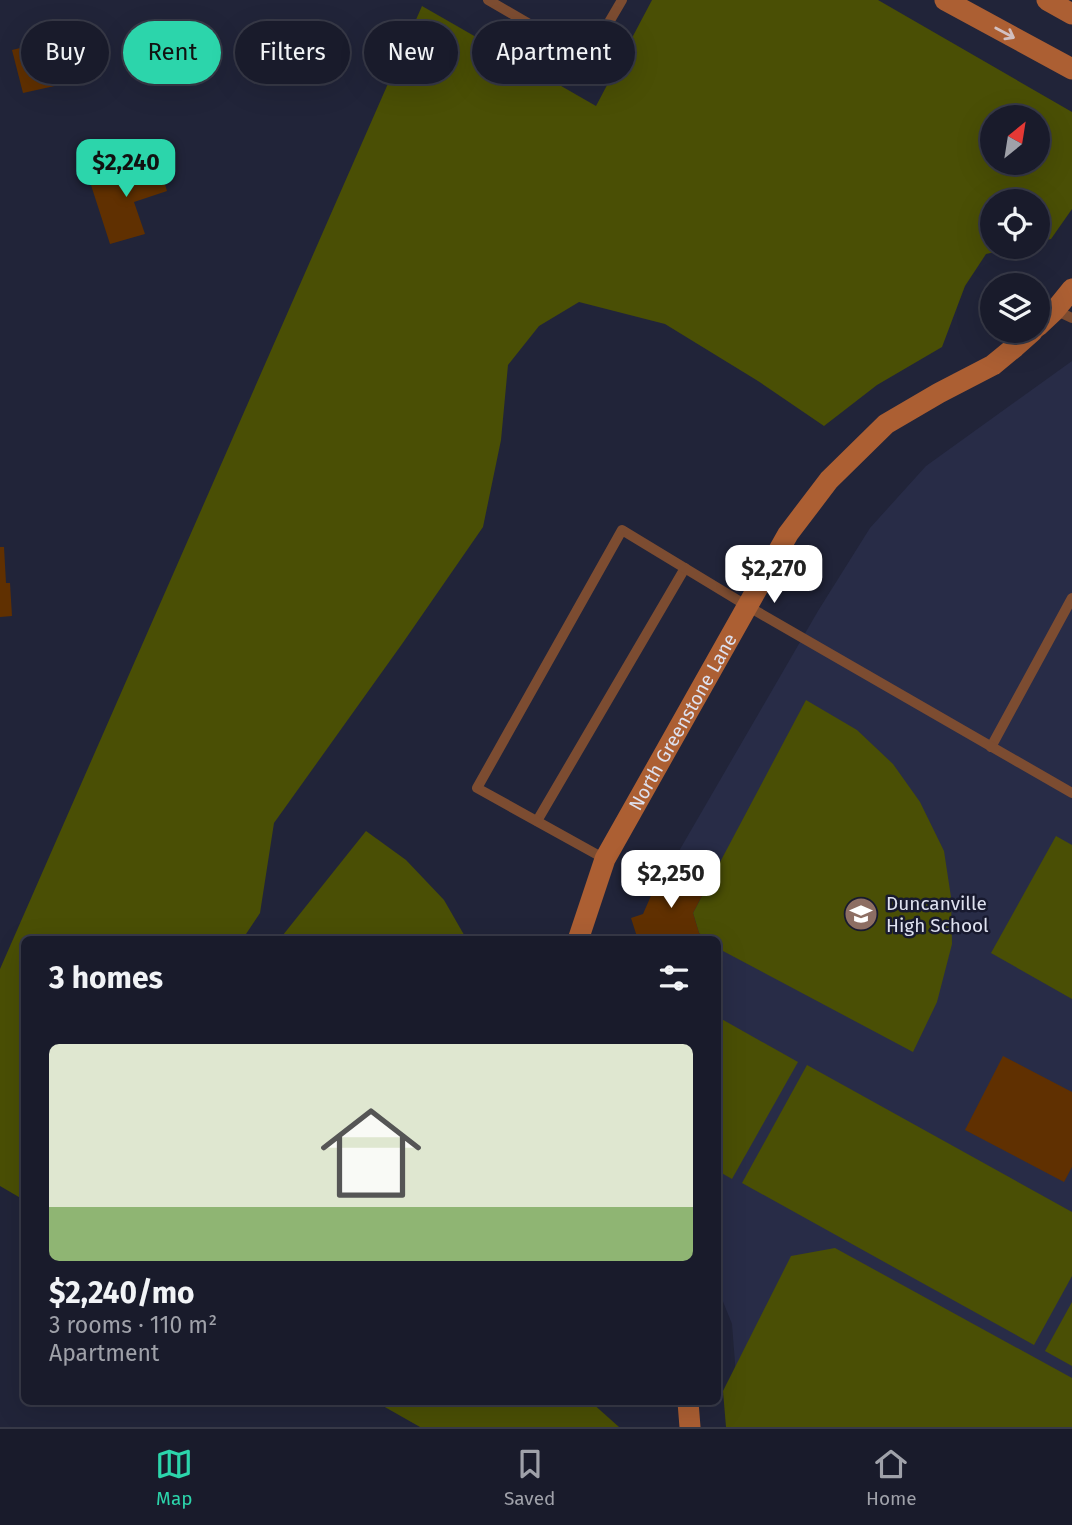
<!DOCTYPE html>
<html lang="en">
<head>
<meta charset="utf-8">
<style>
  body { margin:0; font-family:"Fira Sans",sans-serif; background:#222433; color:#f1f3f6; height:100vh; display:flex; flex-direction:column; font-size:26px; white-space:nowrap }
  * { box-sizing:border-box; margin:0 }
  p { font-size:23px; color:#9fa1a9 }
  .icon { flex:none; width:38px; height:38px; fill:none; stroke:currentColor; stroke-width:2; stroke-linecap:round; stroke-linejoin:round }
  .map { position:relative; flex:1; overflow:hidden }
  .sheet { position:absolute; left:21px; top:936px; width:700px; height:469px; display:flex; flex-direction:column; background:#191b2b; border-radius:10px; box-shadow:0 7px 28px #0002,0 0 0 2px #373947 }
  .sheet>* { flex:none }
  .hud { position:absolute; left:21px; top:21px; width:700px; height:63px; display:flex; gap:14px }
  .needle { width:46px; rotate:30deg }
  .fabs { position:absolute; left:980px; top:105px; display:grid; gap:14px }
  .fabs a { display:grid; place-items:center; width:70px; height:70px; border-radius:50%; background:#191b2b; box-shadow:0 7px 28px #0002,0 0 0 2px #373947; font-size:35px }
  .price { position:absolute; translate:-50% -60px; padding:0 16px; border-radius:14px; background:#fff; color:#222; font-size:23px; line-height:46px; filter:drop-shadow(0 2px 4px #0008) }
  .price::after { content:''; position:absolute; left:50%; top:42px; width:21px; height:16px; margin-left:-10px; background:inherit; clip-path:polygon(0 0,100% 0,50% 100%) }
  .price.on { background:#2cd5ab; color:#111 }
  ul { padding:0; list-style:none }
  li { display:grid; align-content:center; gap:14px; height:371px; padding:0 28px }
  li span { display:grid; place-items:center; height:217px; border-radius:10px; color:#555 }
  li>.icon { margin-inline-start:auto }
  span .icon { width:126px; height:126px; fill:#fffc; stroke-width:1 }
  li b { font-size:30px }
  h2 { display:flex; justify-content:space-between; align-items:center; height:84px; padding:0 28px; font-size:30px }
  .chip { padding:0 24px; border-radius:32px; background:#191b2b; box-shadow:0 7px 28px #0002,0 0 0 2px #373947; font-size:24px; line-height:63px }
  .chip.on { background:#2cd5ab; color:#111 }
  .dock { display:flex; justify-content:space-around; align-items:center; height:98px; border-top:2px solid #373947; background:#191b2b; font-size:19px; color:#9fa1a9 }
  .dock a { display:grid; justify-items:center; gap:4px }
  .dock .on { color:#2cd5ab }
  .map>svg:first-child { display:block }
  .built { fill:#282c47 }
  .green { fill:#4a4f05; fill-rule:evenodd }
  .building { fill:#603001 }
  .lines { fill:none; stroke-linecap:round; stroke-linejoin:round }
  .lane { stroke:#7c4c31; stroke-width:10 }
  .secondary { stroke:#ac5f33; stroke-width:21 }
  .oneway { stroke:#d2c0c0 }
  .labels { text-anchor:middle; stroke-width:5; stroke-linejoin:round; paint-order:stroke }
  .street-label { font-size:19px; fill:#dee1ef; stroke:#181a2f }
  .poi-label { font-size:19px; fill:#dee1ef; stroke:#181a2f; text-anchor:start }
</style>
</head>
<body>
<div class="map">
<svg width="1072" height="1427" viewBox="0 0 1072 1427">
  <rect width="100%" height="100%" fill="#212439"/>
  <path class="built" d="M1072,361V1427H740L732,1324L718,1289V940H644L657,889L818,611L870,528L926,466Z"/>
  <g class="green">
    <path d="M652,0H878L1072,112V209L1051,239L1038,242V201H992V247H1017L986,254L965,286L942,347L877,385L824,426L758,381L665,324L579,302L539,326L508,365L501,440L483,527L402,644L274,823L260,913L242,940H24V1200L0,1186V969L422,6L596,106ZM992,117H1038V163H992Z"/>
    <path d="M806,700L857,730L893,764L920,802L944,851L951,897L952,944L937,1002L913,1052L723,951L718,946V940H708L699,933L693,913Z"/>
    <path d="M366,831L406,860L444,900L467,940H279Z"/>
    <path d="M1056,836L1072,845V999L991,953Z"/>
    <path d="M718,1017L798,1062L732,1179L718,1171Z"/>
    <path d="M807,1065L1072,1212V1276L1034,1345L742,1183Z"/>
    <path d="M835,1248L1072,1378V1427H726L723,1391L791,1256Z"/>
    <path d="M1072,1302V1366L1045,1351Z"/>
    <path d="M376,1402H591L619,1427H420Z"/>
  </g>
  <g class="building">
    <path d="M49,41L59,85L23,93L12,50Z"/>
    <path d="M94,43L96,76L66,78L64,45Z"/>
    <path d="M158,161L167,191L134,202L145,234L110,244L90,182Z"/>
    <path d="M0,547H4L6,583H10L12,616L0,617Z"/>
    <path d="M664,866L706,888L693,913L699,933L708,940H638L631,918L643,914Z"/>
    <path d="M1003,1056L1072,1092V1167L1064,1182L965,1130Z"/>
  </g>
  <g class="lines">
    <g class="lane">
      <path d="M488,0L557,40L598,41L622,0"/>
      <path d="M1055,310L1072,318"/>
      <path d="M991,747L1072,598"/>
      <path d="M537,821L685,568"/>
      <path d="M605,859L477,788L622,530L749,607L1072,793"/>
    </g>
    <g class="secondary">
      <path d="M945,0L1072,69"/>
      <path d="M1047,0L1072,14"/>
      <path d="M1038,326L1055,310L1072,289"/>
      <path id="s1" d="M578,940L605,859L788,534L829,480L886,424L939,393L993,365L1015,347L1033,331"/>
      <path d="M688,1402L690,1427"/>
    </g>
  </g>
  <defs><path id="oneway-shaft" d="M-6 0H5M1.5-3L5.5 0L1.5 3" fill="none" stroke-width="1.6" stroke-linecap="round" stroke-linejoin="round" transform="scale(1.75)"/></defs>
  <use class="oneway" href="#oneway-shaft" transform="translate(1005 33) rotate(28)"/>
  <defs>
    <symbol id="school-disc" viewBox="-11 -11 22 22"><circle r="9.5" fill="#8d6e63" stroke="#181a2f"/><path d="M0-5L7-2L0 1L-7-2ZM-4 1L0 2.5L4 1V4Q0 6-4 4Z" fill="#fff"/></symbol>
  </defs>
  <g fill-rule="evenodd">
    <use href="#school-disc" x="842" y="895" width="38" height="38"/>
  </g>
  <g class="labels">
    <g class="street-label">
      <text dy="7" stroke="none"><textPath href="#s1" startOffset="243">North Greenstone Lane</textPath></text>
    </g>
    <g class="poi-label">
      <text x="886" y="910">Duncanville<tspan x="886" dy="22">High School</tspan></text>
    </g>
  </g>
</svg>
<div class="fabs">
<a><svg class="needle" viewBox="-14 -14 28 28"><path d="M0-13l5 13h-10z" fill="#e53935"/><path d="M0 13l5-13h-10z" fill="#9fa1a9"/></svg></a>
<a><svg class="icon" aria-label="locate" viewBox="0 0 24 24"><circle cx="12" cy="12" r="6"/><path d="M12 2v4M12 18v4M2 12h4M18 12h4"/></svg></a>
<a><svg class="icon" aria-label="layers" viewBox="0 0 24 24"><path d="M12 4l9 5-9 5-9-5zM3 14l9 5 9-5"/></svg></a>
</div>
<b class="price on" style="left:126px;top:199px">$2,240</b>
<b class="price" style="left:774px;top:605px">$2,270</b>
<b class="price" style="left:671px;top:910px">$2,250</b>
<div class="hud">
<a class="chip">Buy</a>
<a class="chip on">Rent</a>
<a class="chip">Filters</a>
<a class="chip">New</a>
<a class="chip">Apartment</a>
</div>
<section class="sheet">
<h2>3 homes<svg class="icon" aria-label="filters" viewBox="0 0 24 24"><path d="M4 7h16M4 17h16"/><circle cx="9" cy="7" r="2"/><circle cx="15" cy="17" r="2"/></svg></h2>
<ul>
<li><span style="background:linear-gradient(#dfe7d0 75%,#8fb573 0)"><svg class="icon" aria-label="home" viewBox="0 0 24 24"><path d="M3 11l9-7 9 7M6 9v11h12V9"/></svg></span><div><b>$2,240/mo</b><p>3 rooms · 110 m²</p><p>Apartment</p></div></li>
</ul>
</section>
</div>
<nav class="dock">
<a class="on"><svg class="icon" aria-label="map" viewBox="0 0 24 24"><path d="M3 6l6-2 6 2 6-2v14l-6 2-6-2-6 2zM9 4v14M15 6v14"/></svg>Map</a>
<a><svg class="icon" aria-label="saved" viewBox="0 0 24 24"><path d="M7 4h10v16l-5-4-5 4z"/></svg>Saved</a>
<a><svg class="icon" aria-label="home" viewBox="0 0 24 24"><path d="M3 11l9-7 9 7M6 9v11h12V9"/></svg>Home</a>
</nav>
</body>
</html>
